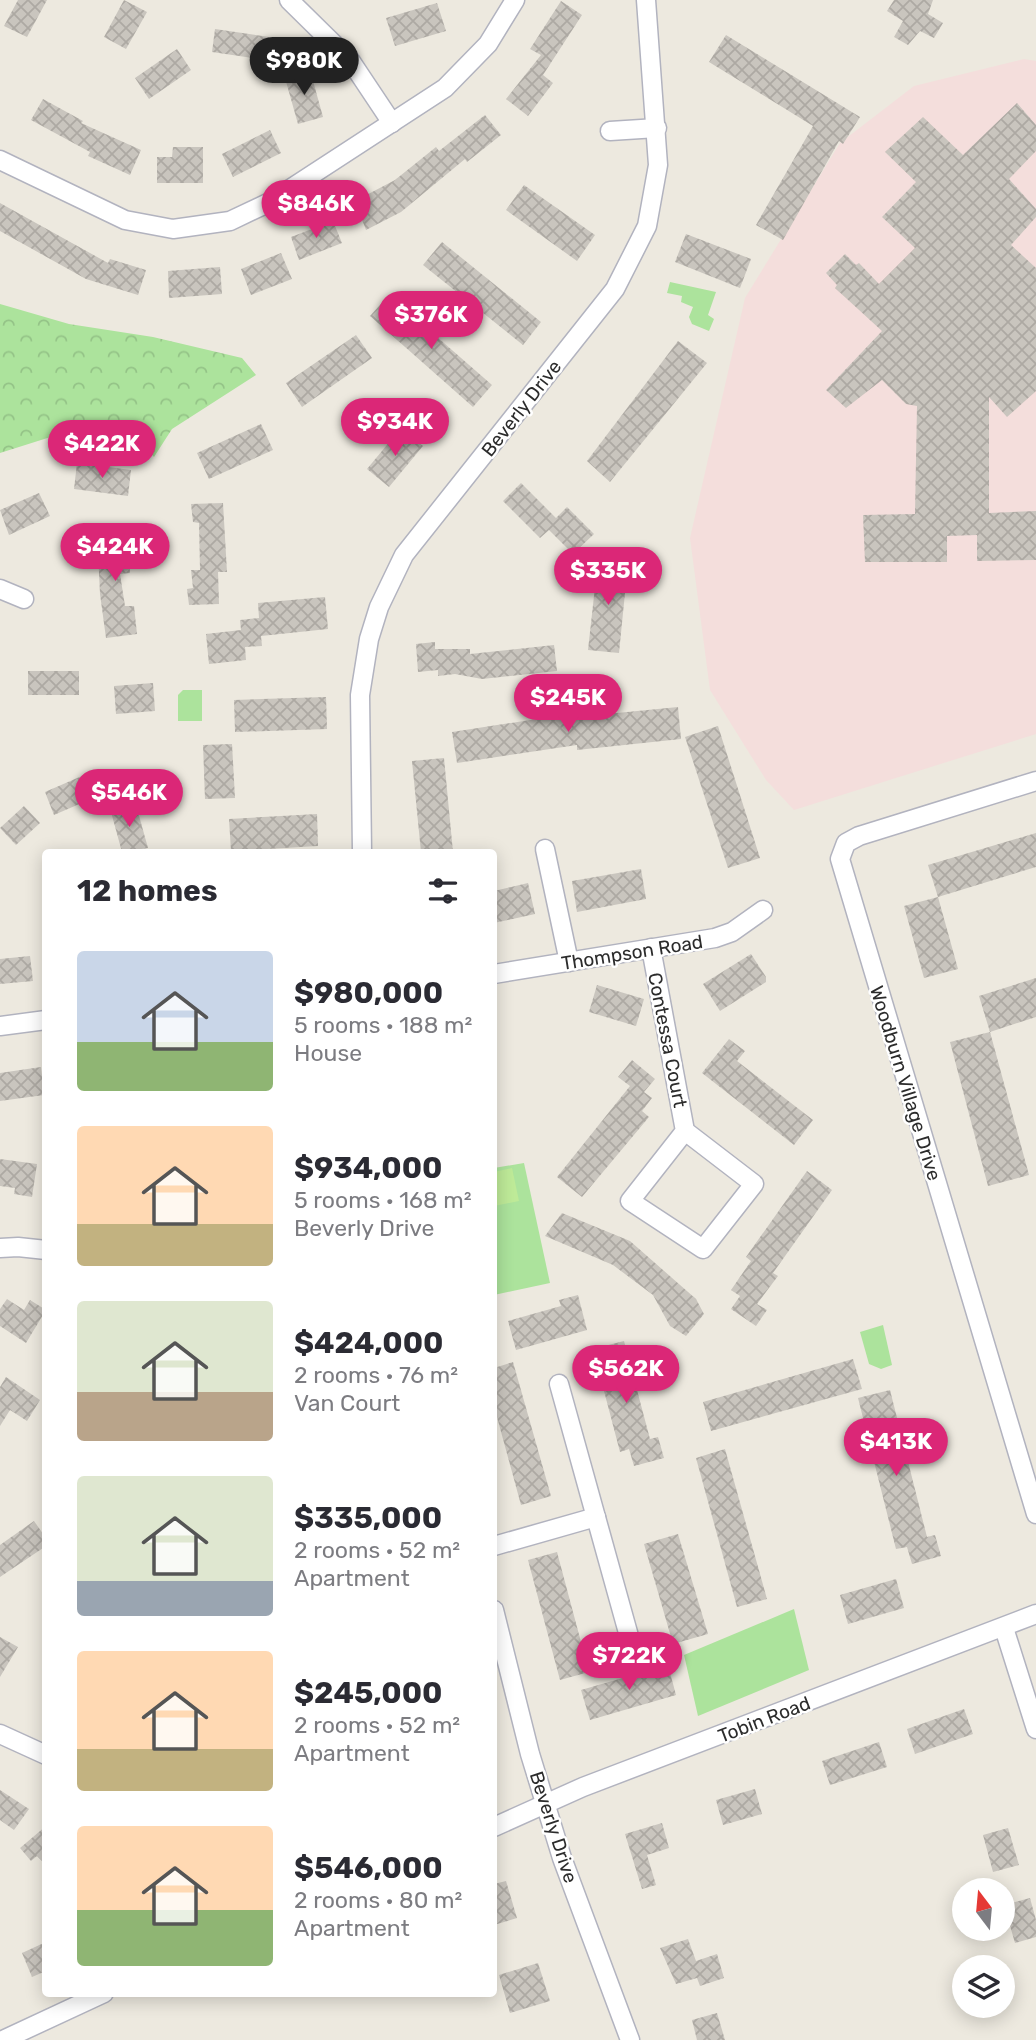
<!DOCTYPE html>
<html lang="en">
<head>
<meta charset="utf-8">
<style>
  body { margin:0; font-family:Rubik,sans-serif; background:#f7f7f7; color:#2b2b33; height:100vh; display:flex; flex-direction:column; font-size:26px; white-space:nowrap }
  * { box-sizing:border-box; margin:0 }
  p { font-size:23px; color:#7c7c81 }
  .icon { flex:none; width:38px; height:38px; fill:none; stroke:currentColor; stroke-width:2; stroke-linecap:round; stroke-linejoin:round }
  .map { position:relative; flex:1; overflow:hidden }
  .drawer { position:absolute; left:42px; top:849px; width:455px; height:1148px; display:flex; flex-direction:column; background:#fff; border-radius:7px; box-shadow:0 4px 18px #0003 }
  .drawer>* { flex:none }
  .needle { width:46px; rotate:344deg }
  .fabs { position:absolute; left:952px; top:1878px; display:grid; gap:14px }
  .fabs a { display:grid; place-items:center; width:63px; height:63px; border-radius:50%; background:#fff; box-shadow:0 4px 18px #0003; font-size:35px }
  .price { position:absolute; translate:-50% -60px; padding:0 16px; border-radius:24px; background:#db2777; color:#fff; font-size:23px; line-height:46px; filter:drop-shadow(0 2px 4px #0008) }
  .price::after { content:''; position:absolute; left:50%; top:42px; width:21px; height:16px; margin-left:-10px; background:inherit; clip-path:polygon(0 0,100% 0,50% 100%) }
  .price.selected { background:#222; color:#fff }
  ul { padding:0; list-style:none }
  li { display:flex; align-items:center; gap:21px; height:175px; padding:0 35px }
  li span { display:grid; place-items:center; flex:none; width:196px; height:140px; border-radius:7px; color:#555 }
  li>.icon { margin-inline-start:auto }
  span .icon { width:84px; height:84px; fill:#fffc; stroke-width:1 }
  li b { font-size:30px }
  h2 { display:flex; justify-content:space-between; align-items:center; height:84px; padding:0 35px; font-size:30px }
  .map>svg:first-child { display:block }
  .medical { fill:#f4dedc }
  .forest { fill:url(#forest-crowns) }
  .park { fill:#ace39c }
  .pitch { fill:#beea98 }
  .building { fill:url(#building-cross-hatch) }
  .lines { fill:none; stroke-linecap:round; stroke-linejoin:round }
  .minor-casing { stroke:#b2b3bf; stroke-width:21 }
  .minor { stroke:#fff; stroke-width:18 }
  .labels { text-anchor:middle; stroke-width:5; stroke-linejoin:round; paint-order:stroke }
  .street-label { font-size:19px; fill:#2c2c2c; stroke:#fff }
</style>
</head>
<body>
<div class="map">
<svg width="1036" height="2040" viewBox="0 0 1036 2040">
  <defs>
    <pattern id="forest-crowns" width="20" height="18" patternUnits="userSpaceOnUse" patternTransform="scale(1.75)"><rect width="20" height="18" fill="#ace39c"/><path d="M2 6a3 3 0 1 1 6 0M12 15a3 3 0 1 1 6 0" fill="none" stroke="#94c387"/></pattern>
    <pattern id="building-cross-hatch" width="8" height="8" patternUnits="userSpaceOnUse" patternTransform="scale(1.75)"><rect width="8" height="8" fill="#c9c5be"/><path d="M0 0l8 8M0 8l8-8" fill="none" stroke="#ada9a3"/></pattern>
  </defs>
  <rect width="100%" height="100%" fill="#ede9df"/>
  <path class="medical" d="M1024,59L1036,61V734L794,810L766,780L710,690L690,538L745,298L840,143L914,86Z"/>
  <path class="forest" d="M0,304L69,324L153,337L242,358L256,375L172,429L154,457L122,421L79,428L0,453Z"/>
  <g class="park">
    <path d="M670,282L716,292L708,315L714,319L709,331L692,324L689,317L693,307L681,302L682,296L667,293Z"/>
    <path d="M183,690H202V721H178V695Z"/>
    <path d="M524,1163L550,1283L494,1295V1168Z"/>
    <path d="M883,1325L892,1365L881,1369L869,1364L860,1332Z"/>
    <path d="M794,1609L809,1670L698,1716L684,1655Z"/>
  </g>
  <path class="pitch" d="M512,1168L519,1201L494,1206V1172Z"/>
  <g class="building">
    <path d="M18,0H47L27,37L4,26Z"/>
    <path d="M124,0L147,12L126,49L104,37Z"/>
    <path d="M894,0H933L928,14L943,23L934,38L920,31L908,45L894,37L903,21L887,11Z"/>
    <path d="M561,1L582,15L543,75L553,83L528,116L506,99L541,55L530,49Z"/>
    <path d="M437,3L446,31L395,46L386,18Z"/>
    <path d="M215,29L269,37L266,60L212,52Z"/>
    <path d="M726,35L860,117L843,144L839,141L783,240L756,225L813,126L709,62Z"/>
    <path d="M177,49L191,70L149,99L135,78Z"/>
    <path d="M310,70L323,117L298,124L285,78Z"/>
    <path d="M43,99L83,121L81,123L141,150L130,175L88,156L90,152L31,120Z"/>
    <path d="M1017,103L1036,125V151L1009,179L1036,209V217L1011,245L1036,268V391L1007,417L989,397V513L1036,511V560L977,561V535L947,536V562H865L863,515L915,514L917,406L906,404L882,380L846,408L826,390L882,331L835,288L837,285L826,273L845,254L856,265L859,263L879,284L915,248L882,217L916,182L885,152L923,117L963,155Z"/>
    <path d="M485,115L501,135L467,162L465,159L401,212L366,230L355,201L395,180L436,147L439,151Z"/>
    <path d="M270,130L281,153L233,177L222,154Z"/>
    <path d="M173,147H203V183H157V157H172Z"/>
    <path d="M524,185L595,235L577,261L506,210Z"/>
    <path d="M0,203L108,263L110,259L146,270L138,295L86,279L0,231Z"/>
    <path d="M333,221L342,243L299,260L291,237Z"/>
    <path d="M686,234L751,259L740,288L675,262Z"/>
    <path d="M442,242L541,322L523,345L423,265Z"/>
    <path d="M281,253L292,279L251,295L241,269Z"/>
    <path d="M220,267L222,294L169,298L168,271Z"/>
    <path d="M389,295L492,385L473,407L370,316Z"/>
    <path d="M356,335L372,358L302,407L286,383Z"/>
    <path d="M678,341L707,363L610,482L587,461Z"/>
    <path d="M261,424L273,450L209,479L197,453Z"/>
    <path d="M401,428L423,446L389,487L367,469Z"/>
    <path d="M77,463L131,470L128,496L74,489Z"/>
    <path d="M521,483L556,518L567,507L594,534L573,554L549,530L540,538L503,501Z"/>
    <path d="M39,493L50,516L9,535L0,510Z"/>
    <path d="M223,503L227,572H218L219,604L189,605L187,589L193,588L191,570H200L199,523L193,522L191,504Z"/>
    <path d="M127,530L130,573L120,574L125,606H134L137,634L106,638L100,594L97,531Z"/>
    <path d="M598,560L628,563L619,653L588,650Z"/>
    <path d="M325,597L328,629L261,636L262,646L245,647L246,660L209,664L206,634L241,630L240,620L259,618L258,603Z"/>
    <path d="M435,642V649H470V654L554,645L557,671L482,679L455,674L438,676V670L418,672L416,644Z"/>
    <rect x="28" y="671" width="51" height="24"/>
    <path d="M153,683L155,711L116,714L114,686Z"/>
    <path d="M326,697L327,729L235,732L234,700Z"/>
    <path d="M678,707L681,739L577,750V745L457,763L452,732L556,716V719Z"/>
    <path d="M718,726L760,858L728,868L685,737Z"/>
    <path d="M232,744L235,798L205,799L203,745Z"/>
    <path d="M444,758L453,852H421L412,761Z"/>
    <path d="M91,772L100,795L54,815L45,792Z"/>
    <path d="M136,805L148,848L122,852L111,812Z"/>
    <path d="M24,806L40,823L16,845L0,828Z"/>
    <path d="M317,814L318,846L231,851L229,819Z"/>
    <path d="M1036,833V867L938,897L928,865Z"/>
    <path d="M641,869L646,899L577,912L572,881Z"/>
    <path d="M528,883L535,914L494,923V891Z"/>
    <path d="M938,897L958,969L924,978L904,906Z"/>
    <path d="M751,954L766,977V982L720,1011L703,984Z"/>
    <path d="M30,956L33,981L0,984V959Z"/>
    <path d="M1036,978V1017L990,1032L979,996Z"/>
    <path d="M597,985L644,999L636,1026L589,1012Z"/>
    <path d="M990,1032L1029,1175L988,1186L950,1042Z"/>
    <path d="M729,1039L745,1051L737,1061L813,1120L794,1145L702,1073Z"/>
    <path d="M632,1060L655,1079L644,1092L652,1098L642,1111L649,1117L582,1197L557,1177L630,1086L618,1077Z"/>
    <path d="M41,1067L44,1095L0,1101V1073Z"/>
    <path d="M0,1159L37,1164L32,1197L14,1194L15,1188L0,1186Z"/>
    <path d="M807,1171L832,1190L773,1273L778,1276L757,1304L767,1310L756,1326L731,1309L740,1296L731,1290L751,1261L746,1257Z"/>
    <path d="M562,1213L630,1241L696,1299L704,1314L686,1336L670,1326L653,1295L613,1265L545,1236Z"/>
    <path d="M578,1295L587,1330L516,1350L508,1321L561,1306L559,1300Z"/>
    <path d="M7,1299L24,1310L30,1300L46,1310L26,1343L0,1326V1309Z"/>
    <path d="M624,1341L650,1439L658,1437L664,1458L634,1466L629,1449L620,1452L593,1349Z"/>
    <path d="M853,1359L862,1389L711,1431L703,1402Z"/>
    <path d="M513,1362L551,1496L521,1505L494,1406V1368Z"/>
    <path d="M6,1377L40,1400L27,1421L10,1410L0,1426V1387Z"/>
    <path d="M890,1390L927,1537L935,1535L941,1556L912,1564L907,1547L896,1549L858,1398Z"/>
    <path d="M725,1449L767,1599L737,1607L696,1458Z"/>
    <path d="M34,1521L46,1538V1546L0,1577V1545Z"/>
    <path d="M678,1534L708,1634L673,1644L644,1544Z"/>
    <path d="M557,1552L589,1672L560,1680L528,1560Z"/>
    <path d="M896,1579L904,1608L848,1624L840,1595Z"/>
    <path d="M0,1637L18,1647L0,1677Z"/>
    <path d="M668,1665L676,1695L590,1720L581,1690Z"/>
    <path d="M964,1709L973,1734L915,1754L907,1729Z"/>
    <path d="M879,1742L887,1767L830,1785L822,1761Z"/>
    <path d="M755,1789L762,1814L723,1825L716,1800Z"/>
    <path d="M0,1790L29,1809L14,1830L0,1820Z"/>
    <path d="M662,1823L669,1848L647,1855L656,1885L642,1889L625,1834Z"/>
    <path d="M46,1826V1865L37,1856L31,1861L20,1848Z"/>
    <path d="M1008,1828L1019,1865L993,1872L983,1835Z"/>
    <path d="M506,1881L517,1918L494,1925V1884Z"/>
    <path d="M1030,1898L1036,1920V1937L1015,1943L1004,1905Z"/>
    <path d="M688,1939L696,1961L717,1954L724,1978L700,1986L697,1978L676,1984L660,1948Z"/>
    <path d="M46,1942V1971L32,1977L22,1953Z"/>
    <path d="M538,1963L550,2001L510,2013L499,1975Z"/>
    <path d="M717,2013L725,2040H697L692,2020Z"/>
  </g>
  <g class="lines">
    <defs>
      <g id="minor">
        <path d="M289,0L350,60L392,123"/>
        <path d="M610,131L657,128"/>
        <path d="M0,160L125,220L173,229L230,221L270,202L445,88L488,44L515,0"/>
        <path d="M0,589L24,599"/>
        <path d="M1036,781L859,836L846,843L840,859L1036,1514"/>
        <path d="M545,849L569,962"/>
        <path d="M362,852L360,695L369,639L379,607L404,555L615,289L647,226L658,165L646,0"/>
        <path d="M651,948L685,1131L630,1201L703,1249L754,1184L685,1131"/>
        <path d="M494,974L715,938L732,932L763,910"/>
        <path d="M0,1026L46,1020"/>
        <path d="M0,1248L18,1247L46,1250"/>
        <path d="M559,1384L632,1647"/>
        <path d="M494,1546L596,1517"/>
        <path d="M494,1610L530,1754L562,1858L630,2040"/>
        <path d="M1004,1628L1036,1729"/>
        <path d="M0,1734L46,1755"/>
        <path d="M494,1827L583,1787L1036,1614"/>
        <path d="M3,2040L104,1993"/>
      </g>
    </defs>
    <use href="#minor" class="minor-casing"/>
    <use href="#minor" class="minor"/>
  </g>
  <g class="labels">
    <g class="street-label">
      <text transform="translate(521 408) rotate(-52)" y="7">Beverly Drive</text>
      <text transform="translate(632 952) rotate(-9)" y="7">Thompson Road</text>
      <text transform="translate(668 1040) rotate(79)" y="7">Contessa Court</text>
      <text transform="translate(906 1083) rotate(73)" y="7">Woodburn Village Drive</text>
      <text transform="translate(764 1719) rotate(-21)" y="7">Tobin Road</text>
      <text transform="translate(554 1827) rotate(72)" y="7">Beverly Drive</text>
    </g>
  </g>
</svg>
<div class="fabs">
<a><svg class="needle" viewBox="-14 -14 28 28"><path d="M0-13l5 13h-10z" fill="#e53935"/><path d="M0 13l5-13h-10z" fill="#7c7c81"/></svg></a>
<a><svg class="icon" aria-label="layers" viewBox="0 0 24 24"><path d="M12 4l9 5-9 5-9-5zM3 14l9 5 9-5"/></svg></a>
</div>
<b class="price selected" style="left:304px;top:97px">$980K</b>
<b class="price" style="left:316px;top:240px">$846K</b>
<b class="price" style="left:431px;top:351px">$376K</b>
<b class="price" style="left:395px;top:458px">$934K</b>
<b class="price" style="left:102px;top:480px">$422K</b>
<b class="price" style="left:115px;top:583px">$424K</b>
<b class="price" style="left:608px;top:607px">$335K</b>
<b class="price" style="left:568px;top:734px">$245K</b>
<b class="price" style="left:129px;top:829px">$546K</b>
<b class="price" style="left:626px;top:1405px">$562K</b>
<b class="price" style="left:896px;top:1478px">$413K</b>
<b class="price" style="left:629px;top:1692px">$722K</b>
<section class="drawer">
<h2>12 homes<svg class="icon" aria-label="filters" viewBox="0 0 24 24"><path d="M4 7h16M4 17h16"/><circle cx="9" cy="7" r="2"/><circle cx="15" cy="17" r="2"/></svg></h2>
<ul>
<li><span style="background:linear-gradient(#c9d6e8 65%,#8fb573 0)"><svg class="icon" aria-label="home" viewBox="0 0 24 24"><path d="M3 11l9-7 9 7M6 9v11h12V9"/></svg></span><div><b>$980,000</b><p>5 rooms · 188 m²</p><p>House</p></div></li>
<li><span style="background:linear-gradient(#ffd9b3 70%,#c2b280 0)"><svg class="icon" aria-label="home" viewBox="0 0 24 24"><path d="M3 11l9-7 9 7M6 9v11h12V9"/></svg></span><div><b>$934,000</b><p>5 rooms · 168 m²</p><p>Beverly Drive</p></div></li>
<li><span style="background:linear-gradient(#dfe7d0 65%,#b9a48a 0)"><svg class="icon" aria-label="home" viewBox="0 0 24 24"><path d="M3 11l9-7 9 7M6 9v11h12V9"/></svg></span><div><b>$424,000</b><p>2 rooms · 76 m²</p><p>Van Court</p></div></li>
<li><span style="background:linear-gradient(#dfe7d0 75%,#9aa5b1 0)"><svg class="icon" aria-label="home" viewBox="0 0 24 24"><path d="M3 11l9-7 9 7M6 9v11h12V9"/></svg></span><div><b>$335,000</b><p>2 rooms · 52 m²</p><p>Apartment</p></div></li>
<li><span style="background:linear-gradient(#ffd9b3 70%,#c2b280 0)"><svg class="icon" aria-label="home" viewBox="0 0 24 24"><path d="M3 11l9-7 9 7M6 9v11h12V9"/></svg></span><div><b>$245,000</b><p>2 rooms · 52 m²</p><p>Apartment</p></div></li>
<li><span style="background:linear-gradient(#ffd9b3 60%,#8fb573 0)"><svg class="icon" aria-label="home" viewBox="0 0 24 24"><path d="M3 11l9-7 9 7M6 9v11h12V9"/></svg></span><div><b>$546,000</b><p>2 rooms · 80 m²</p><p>Apartment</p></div></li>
</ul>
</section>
</div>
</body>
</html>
